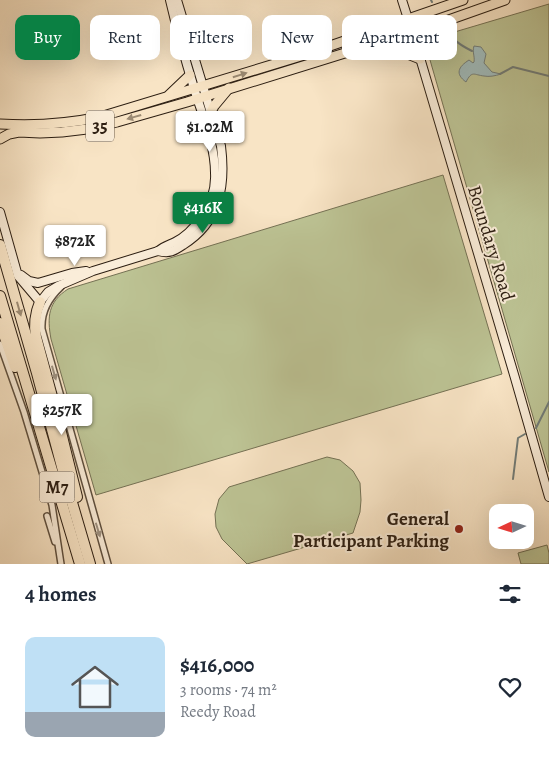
<!DOCTYPE html>
<html lang="en">
<head>
<meta charset="utf-8">
<style>
  body { margin:0; font-family:Alegreya,serif; background:#f2f2f3; color:#1f2937; height:100vh; display:flex; flex-direction:column; font-size:19px; white-space:nowrap }
  * { box-sizing:border-box; margin:0 }
  p { font-size:16px; color:#747a83 }
  .icon { flex:none; width:28px; height:28px; fill:none; stroke:currentColor; stroke-width:2; stroke-linecap:round; stroke-linejoin:round }
  .map { position:relative; height:564px; overflow:hidden }
  .side { display:flex; flex-direction:column; background:#fff; flex:1 }
  .side>* { flex:none }
  .hud { position:absolute; left:15px; top:15px; width:520px; height:45px; display:flex; gap:10px }
  .needle { width:32px; rotate:266deg }
  .buttons { position:absolute; left:489px; top:504px; display:grid; gap:10px }
  .buttons a { display:grid; place-items:center; width:45px; height:45px; border-radius:10px; background:#fff; box-shadow:0 5px 20px #0002; font-size:25px }
  .price { position:absolute; translate:-50% -42px; padding:0 11px; border-radius:5px; background:#fff; color:#222; font-size:16px; line-height:32px; filter:drop-shadow(0 1px 2px #0008) }
  .price::after { content:''; position:absolute; left:50%; top:30px; width:15px; height:11px; margin-left:-8px; background:inherit; clip-path:polygon(0 0,100% 0,50% 100%) }
  .price.current { background:#0b8043; color:#fff }
  ul { padding:0; list-style:none }
  li { display:flex; align-items:center; gap:15px; height:125px; padding:0 25px }
  li span { display:grid; place-items:center; flex:none; width:140px; height:100px; border-radius:10px; color:#555 }
  li>.icon { margin-inline-start:auto }
  span .icon { width:60px; height:60px; fill:#fffc; stroke-width:1 }
  li b { font-size:21px }
  h2 { display:flex; justify-content:space-between; align-items:center; height:60px; padding:0 25px; font-size:21px }
  .tag { padding:0 18px; border-radius:10px; background:#fff; box-shadow:0 5px 20px #0002; font-size:18px; line-height:45px }
  .tag.current { background:#0b8043; color:#fff }
  .map>svg:first-child { display:block }
  .green { fill:#bdc495; stroke:#747154 }
  .water { fill:#a0bcbd; stroke:#727d79 }
  .lines { fill:none; stroke-linecap:round; stroke-linejoin:round }
  .stream { stroke:#727d79; stroke-width:2 }
  .street-casing { stroke:#5f503f; stroke-width:8 }
  .secondary-casing { stroke:#2c1e12; stroke-width:10 }
  .primary-casing { stroke:#2c1e12; stroke-width:11 }
  .highway-casing { stroke:#2c1e12; stroke-width:12 }
  .street { stroke:#faedd9; stroke-width:5 }
  .secondary { stroke:#faedd9; stroke-width:8 }
  .primary { stroke:#f8e4c5; stroke-width:9 }
  .highway { stroke:#f8e4c5; stroke-width:10 }
  .oneway { fill:#9c8b74 }
  .oneway2 { fill:#9d907f }
  .poi-dot { fill:#8f2418; stroke:#faedd9; stroke-width:2 }
  .labels { text-anchor:middle; stroke-width:4; stroke-linejoin:round; paint-order:stroke }
  .shield { fill:#faedd9; stroke:#6a5c4e; stroke-width:1 }
  .shield-label { font-size:18px; font-weight:bold; fill:#2c1e12 }
  .street-label { font-size:19px; fill:#2c1e12; stroke:#faedd9 }
  .poi-label { font-size:19px; font-weight:bold; fill:#2c1e12; stroke:#faedd9; text-anchor:end }
</style>
</head>
<body>
<div class="map">
<svg width="549" height="564" viewBox="0 0 549 564">
  <rect width="100%" height="100%" fill="#f8e4c5"/>
  <filter id="stains"><feTurbulence type="fractalNoise" baseFrequency=".004" numOctaves="4"/><feColorMatrix values="0 0 0 0 .2 0 0 0 0 .09 0 0 0 0 .02 0 0 0 .5 -.17"/></filter>
  <radialGradient id="worn" r=".72"><stop offset=".6" stop-color="#630" stop-opacity="0"/><stop offset="1" stop-color="#630" stop-opacity=".3"/></radialGradient>
  <g class="green">
    <path d="M549,4V472L428,53L431,39Z"/>
    <path d="M443,175L502,374L96,495L51,339C47,317 48,302 68,289Z"/>
    <path d="M327,457L340,460L353,471L360,483L361,500L360,512L353,533L247,564L222,539L216,527L215,514L219,499L229,487Z"/>
    <path d="M547,545L549,553V564H521L518,553Z"/>
  </g>
  <path class="water" d="M474,46L481,47L486,54L484,63L492,72L501,74C495,76 489,77 484,76C474,75 472,70 466,82C455,74 458,67 469,60L473,63L474,62C475,56 472,52 474,46Z"/>
  <g class="lines">
    <g class="stream">
      <path d="M431,0L432,2"/>
      <path d="M444,26C453,40 458,44 472,51"/>
      <path d="M500,74L513,67L549,76"/>
      <path d="M536,428L549,402"/>
      <path d="M513,479L518,438L525,434"/>
    </g>
    <defs>
      <g id="street">
        <path d="M61,287C48,299 41,312 42,329L108,564"/>
        <path d="M0,344L24,412L52,505L61,564"/>
        <path d="M47,516L55,542"/>
      </g>
      <g id="secondary">
        <path d="M402,0L415,41L515,378L549,497"/>
        <path d="M0,212L18,276L40,302L48,292L58,286L93,271L158,251C164,246 169,245 175,242C185,237 194,228 200,219C210,206 216,190 215,173C215,144 202,115 194,88C185,59 177,30 170,0"/>
        <path d="M158,251C170,254 174,251 183,245C220,222 226,186 221,146L177,0"/>
        <path d="M21,275L29,281L38,283L72,273L86,271"/>
      </g>
      <g id="primary">
        <path d="M395,39L410,55L420,59"/>
        <path d="M169,95L190,75"/>
        <path d="M211,112L214,106L229,88"/>
        <path d="M0,124C34,126 67,124 100,117L301,56L463,0"/>
        <path d="M0,139L9,134L19,132L40,133L62,132L87,129L117,122L187,102L361,48L395,39L505,0"/>
      </g>
      <g id="highway">
        <path d="M0,245L37,373L66,482L90,564"/>
        <path d="M0,296L80,564"/>
        <path d="M40,302C35,314 34,325 36,337L54,404L77,497"/>
        <path d="M0,323L15,367"/>
      </g>
    </defs>
    <use href="#street" class="street-casing"/>
    <use href="#secondary" class="secondary-casing"/>
    <use href="#primary" class="primary-casing"/>
    <use href="#highway" class="highway-casing"/>
    <use href="#street" class="street"/>
    <use href="#secondary" class="secondary"/>
    <use href="#primary" class="primary"/>
    <use href="#highway" class="highway"/>
  </g>
  <defs><path id="oneway-solid" d="M-6-.8H1V-3.2L6.5 0L1 3.2V.8H-6Z" transform="scale(1.25)"/></defs>
  <g class="oneway">
    <use href="#oneway-solid" transform="translate(240 75) rotate(-17)"/>
    <use href="#oneway-solid" transform="translate(134 117) rotate(164)"/>
    <use href="#oneway-solid" transform="translate(19 309) rotate(74)"/>
  </g>
  <g class="oneway2">
    <use href="#oneway-solid" transform="translate(54 373) rotate(74)"/>
    <use href="#oneway-solid" transform="translate(98 530) rotate(73)"/>
  </g>
  <circle class="poi-dot" cx="459" cy="529" r="5"/>
  <g class="labels">
    <g class="shield">
      <rect x="86" y="110.5" width="28" height="31" rx="4"/>
      <rect x="39.5" y="471.5" width="35" height="31" rx="4"/>
    </g>
    <g class="shield-label">
      <text x="100" y="132">35</text>
      <text x="57" y="493">M7</text>
    </g>
    <g class="street-label">
      <text transform="translate(492 243) rotate(73)" y="7">Boundary Road</text>
    </g>
    <g class="poi-label">
      <text x="449" y="525">General<tspan x="449" dy="22">Participant Parking</tspan></text>
    </g>
  </g>
  <rect width="100%" height="100%" filter="url(#stains)"/>
  <rect width="100%" height="100%" fill="url(#worn)"/>
</svg>
<div class="buttons">
<a><svg class="needle" viewBox="-14 -14 28 28"><path d="M0-13l5 13h-10z" fill="#e53935"/><path d="M0 13l5-13h-10z" fill="#747a83"/></svg></a>
</div>
<b class="price" style="left:210px;top:153px">$1.02M</b>
<b class="price current" style="left:203px;top:234px">$416K</b>
<b class="price" style="left:75px;top:267px">$872K</b>
<b class="price" style="left:62px;top:436px">$257K</b>
<div class="hud">
<a class="tag current">Buy</a>
<a class="tag">Rent</a>
<a class="tag">Filters</a>
<a class="tag">New</a>
<a class="tag">Apartment</a>
</div>
</div>
<section class="side">
<h2>4 homes<svg class="icon" aria-label="filters" viewBox="0 0 24 24"><path d="M4 7h16M4 17h16"/><circle cx="9" cy="7" r="2"/><circle cx="15" cy="17" r="2"/></svg></h2>
<ul>
<li><span style="background:linear-gradient(#bfe0f5 75%,#9aa5b1 0)"><svg class="icon" aria-label="home" viewBox="0 0 24 24"><path d="M3 11l9-7 9 7M6 9v11h12V9"/></svg></span><div><b>$416,000</b><p>3 rooms · 74 m²</p><p>Reedy Road</p></div><svg class="icon" aria-label="heart" viewBox="0 0 24 24"><path d="M12 20l-8-8c-3-5 5-10 8-4 3-6 11-1 8 4z"/></svg></li>
</ul>
</section>
</body>
</html>
